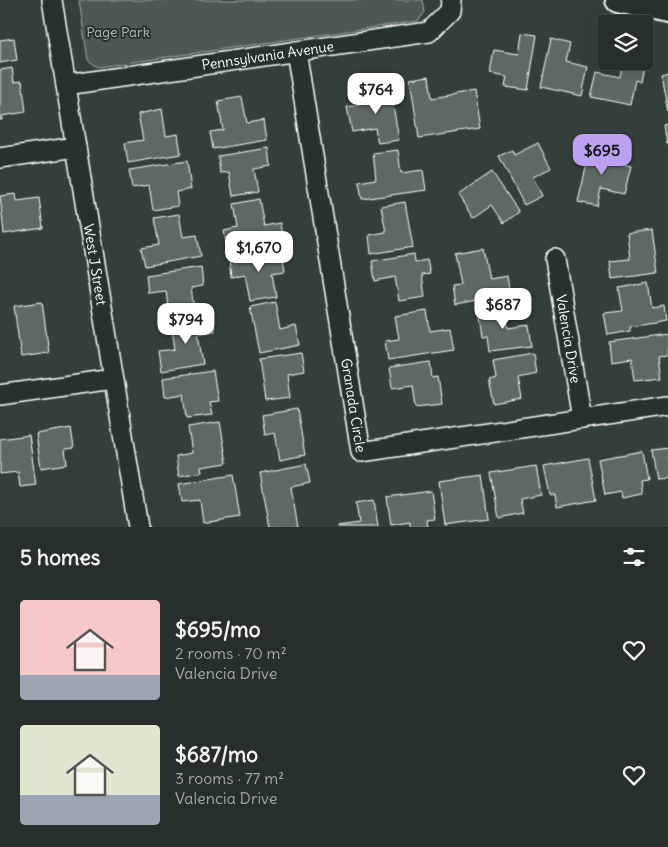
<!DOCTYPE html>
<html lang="en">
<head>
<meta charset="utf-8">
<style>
  body { margin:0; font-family:Delius,sans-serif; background:#323b38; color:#f1f3f6; height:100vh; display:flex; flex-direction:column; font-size:19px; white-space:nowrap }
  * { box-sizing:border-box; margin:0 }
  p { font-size:16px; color:#a4a9a9 }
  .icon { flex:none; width:28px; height:28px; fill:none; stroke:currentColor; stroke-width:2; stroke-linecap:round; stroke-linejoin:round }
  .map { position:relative; height:527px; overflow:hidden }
  .drawer { display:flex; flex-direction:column; background:#262f2c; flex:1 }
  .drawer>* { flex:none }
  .tools { position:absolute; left:598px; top:15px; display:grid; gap:10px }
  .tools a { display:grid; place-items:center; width:55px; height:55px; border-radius:5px; background:#262f2c; box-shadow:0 5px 20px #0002,0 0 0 1px #424a48; font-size:25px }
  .price { position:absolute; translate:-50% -42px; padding:0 11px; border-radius:10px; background:#fff; color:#222; font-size:16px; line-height:32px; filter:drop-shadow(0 1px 2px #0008) }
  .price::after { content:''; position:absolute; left:50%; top:30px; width:15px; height:11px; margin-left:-8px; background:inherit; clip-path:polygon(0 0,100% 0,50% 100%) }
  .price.on { background:#bca0f2; color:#111 }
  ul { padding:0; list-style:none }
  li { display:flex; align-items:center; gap:15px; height:125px; padding:0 20px }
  li span { display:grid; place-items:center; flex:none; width:140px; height:100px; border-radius:5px; color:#555 }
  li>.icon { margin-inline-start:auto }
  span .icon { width:60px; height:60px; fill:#fffc; stroke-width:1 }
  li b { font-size:21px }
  h2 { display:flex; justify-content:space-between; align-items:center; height:60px; padding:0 20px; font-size:21px }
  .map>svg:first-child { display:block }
  .green { fill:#4d5853; stroke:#a6aca9 }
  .building { fill:#5f6964; stroke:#fff }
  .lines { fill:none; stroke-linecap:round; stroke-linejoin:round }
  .minor-casing { stroke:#fff; stroke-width:22 }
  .tertiary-casing { stroke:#fff; stroke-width:28 }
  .minor { stroke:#26332d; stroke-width:19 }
  .tertiary { stroke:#26332d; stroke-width:24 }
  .labels { text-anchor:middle; stroke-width:4; stroke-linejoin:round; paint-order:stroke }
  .park-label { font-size:14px; fill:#b8bcba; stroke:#26332d }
  .street-label { font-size:14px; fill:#fff; stroke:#26332d }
</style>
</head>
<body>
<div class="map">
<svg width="668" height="527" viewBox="0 0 668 527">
  <rect width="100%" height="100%" fill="#333f3a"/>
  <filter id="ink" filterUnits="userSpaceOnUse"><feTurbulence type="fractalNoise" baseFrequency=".02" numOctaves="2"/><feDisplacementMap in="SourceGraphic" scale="10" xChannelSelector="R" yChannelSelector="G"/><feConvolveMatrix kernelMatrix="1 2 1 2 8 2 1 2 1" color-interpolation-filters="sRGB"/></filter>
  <g filter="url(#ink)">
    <path class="green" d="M79,0H423L425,12L418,21L98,67L88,60Z"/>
    <g class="building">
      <path d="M522,33L537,35L528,90L505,87L507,77L490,74L494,50L519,54Z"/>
      <path d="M14,38L17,60L0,63V40Z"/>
      <path d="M551,39L570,44L566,62L588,67L582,96L541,87Z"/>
      <path d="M644,59L640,82L635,80L630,105L591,97L597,72L620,77L623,61H644Z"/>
      <path d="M12,68L14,82L22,81L26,112L2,116V120H0V70Z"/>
      <path d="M668,72V112L661,74Z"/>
      <path d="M429,76L432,98L474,91L480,129L419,138L410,79Z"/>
      <path d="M389,82L399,140L378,143L375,128L352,132L347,107L372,103L369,86Z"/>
      <path d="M242,97L247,123L264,120L267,140L213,149L210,132L223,130L218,101Z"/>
      <path d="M162,109L166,136L178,134L181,154L128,163L125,143L143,140L138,114Z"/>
      <path d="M668,125V144H667L664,126Z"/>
      <path d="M538,143L551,168L533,177L542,196L524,205L499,156L512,150L514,155Z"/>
      <path d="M591,146L611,151L609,160L631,166L624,194L601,189L597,206L578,202Z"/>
      <path d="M269,148L271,166L254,169L258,192L233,196L229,172L220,173L218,156Z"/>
      <path d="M398,150L401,173L423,170L426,190L362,199L359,182L376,179L373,153Z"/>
      <path d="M187,161L191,189L176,192L178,206L153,210L149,185L132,188L129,170Z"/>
      <path d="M492,172L519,212L504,223L492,205L473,218L458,195Z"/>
      <path d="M16,194L17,201L39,198L43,228L4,234L0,196Z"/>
      <path d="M259,199L264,226L280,223L283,243L263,247L262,242L227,248L224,231L238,228L234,204Z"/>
      <path d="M405,202L413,247L371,254L369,235L386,232L381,206Z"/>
      <path d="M179,214L183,237L197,235L201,256L145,266L141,248L159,245L154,218Z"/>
      <path d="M652,230L658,273L612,279L610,261L630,259L627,233Z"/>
      <path d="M483,248L489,279L507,276L510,295L455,305L452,286L461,285L455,253Z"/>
      <path d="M282,251L285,271L272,273L276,297L250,301L245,274L231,277L229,259Z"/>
      <path d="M414,254L415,262L427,260L430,274L422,275L425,297L399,301L395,277L375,281L372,261Z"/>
      <path d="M201,267L203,286L191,288L194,310L169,314L166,291L148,293L146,275Z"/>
      <path d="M648,283L652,308L664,306L666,321L630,327V331L608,335L604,313L623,311L619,288Z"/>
      <path d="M42,302L49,353L21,357L14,306Z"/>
      <path d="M275,302L280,330L296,326L300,345L259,353L250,307Z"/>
      <path d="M505,305L508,328L529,325L532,346L490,351L488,336H483L479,309Z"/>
      <path d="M427,311L430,331L450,328L454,350L388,360L385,341L399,339L395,316Z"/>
      <path d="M212,317L215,331L198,334L203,364L161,371L158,351L175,349L171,324Z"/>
      <path d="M667,334L668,355L659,356L662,377L635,380L632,358L611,361L609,342Z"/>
      <path d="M301,353L304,371L287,374L290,398L265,401L259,359Z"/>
      <path d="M533,353L536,373L518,377L522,399L494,404L489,380L496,378L493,360Z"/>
      <path d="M431,362L433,378L438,377L442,404L416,407L413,385L392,388L389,368Z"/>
      <path d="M213,371L218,401L209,402L212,415L187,418L184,394L165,397L163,378Z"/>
      <path d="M297,409L305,455L280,460L275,433L265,435L262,415Z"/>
      <path d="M220,422L227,463L201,467L202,472L179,476L176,456L192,453L188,427Z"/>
      <path d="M71,428L74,448L65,449L67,464L41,468L36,434Z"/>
      <path d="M29,435L36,485L20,487L18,472L0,474V439Z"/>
      <path d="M668,448V478L656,479L651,450Z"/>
      <path d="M642,451L647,479L640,480L642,494L622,498L621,492L605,495L598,459Z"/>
      <path d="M588,458L596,500L557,507L555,495H550L544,466Z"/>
      <path d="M306,464L310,483L291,487L298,527H270L260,473Z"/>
      <path d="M536,466L541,495L520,499L523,513L499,518L491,473Z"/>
      <path d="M233,475L240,517L203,523L200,500L182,502L179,484Z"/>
      <path d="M483,475L489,519L445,525L439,481Z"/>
      <path d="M431,491L435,519L427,520L428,527H410V522L391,525L387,497Z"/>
      <path d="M374,500L378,527H337V526L359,523L356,503Z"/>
    </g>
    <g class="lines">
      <defs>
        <g id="minor">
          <path id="s1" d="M52,0L138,527"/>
          <path id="s2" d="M296,51L361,452L668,406"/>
          <path id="s3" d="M66,85L429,32L450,11L451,0"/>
          <path d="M0,158L76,147"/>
          <path id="s4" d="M555,259L582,419"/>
          <path d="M0,395L113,379"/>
        </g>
        <path id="tertiary" d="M618,0L668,11"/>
      </defs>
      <use href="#minor" class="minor-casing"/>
      <use href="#tertiary" class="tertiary-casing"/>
      <use href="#minor" class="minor"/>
      <use href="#tertiary" class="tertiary"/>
    </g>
  </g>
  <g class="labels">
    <g class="park-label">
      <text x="118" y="37">Page Park</text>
    </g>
    <g class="street-label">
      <text dy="5" stroke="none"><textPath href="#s3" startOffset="204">Pennsylvania Avenue</textPath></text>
      <text dy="5" stroke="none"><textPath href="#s1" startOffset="268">West J Street</textPath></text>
      <text dy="5" stroke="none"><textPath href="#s4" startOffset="81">Valencia Drive</textPath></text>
      <text dy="5" stroke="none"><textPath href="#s2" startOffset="359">Granada Circle</textPath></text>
    </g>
  </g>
</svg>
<div class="tools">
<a><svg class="icon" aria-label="layers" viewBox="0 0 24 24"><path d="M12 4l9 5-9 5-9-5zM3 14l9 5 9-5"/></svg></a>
</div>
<b class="price" style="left:376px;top:115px">$764</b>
<b class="price on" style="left:602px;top:176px">$695</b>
<b class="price" style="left:259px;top:273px">$1,670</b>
<b class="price" style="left:503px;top:330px">$687</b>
<b class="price" style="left:186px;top:345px">$794</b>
</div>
<section class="drawer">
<h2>5 homes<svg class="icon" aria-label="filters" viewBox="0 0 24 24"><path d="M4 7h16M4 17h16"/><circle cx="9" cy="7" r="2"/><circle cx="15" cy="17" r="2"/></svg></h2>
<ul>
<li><span style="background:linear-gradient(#f6c9c9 75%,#9aa5b1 0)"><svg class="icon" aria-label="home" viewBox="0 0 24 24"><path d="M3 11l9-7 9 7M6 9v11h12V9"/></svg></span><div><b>$695/mo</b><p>2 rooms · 70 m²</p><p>Valencia Drive</p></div><svg class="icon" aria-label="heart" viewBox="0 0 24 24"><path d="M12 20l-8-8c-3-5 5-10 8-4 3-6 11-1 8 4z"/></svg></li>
<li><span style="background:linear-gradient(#dfe7d0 70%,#9aa5b1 0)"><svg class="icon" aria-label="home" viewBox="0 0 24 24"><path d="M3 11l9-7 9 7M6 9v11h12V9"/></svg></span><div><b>$687/mo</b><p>3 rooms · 77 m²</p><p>Valencia Drive</p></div><svg class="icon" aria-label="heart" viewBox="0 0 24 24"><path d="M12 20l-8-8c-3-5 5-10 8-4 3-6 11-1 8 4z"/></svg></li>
</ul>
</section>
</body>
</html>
